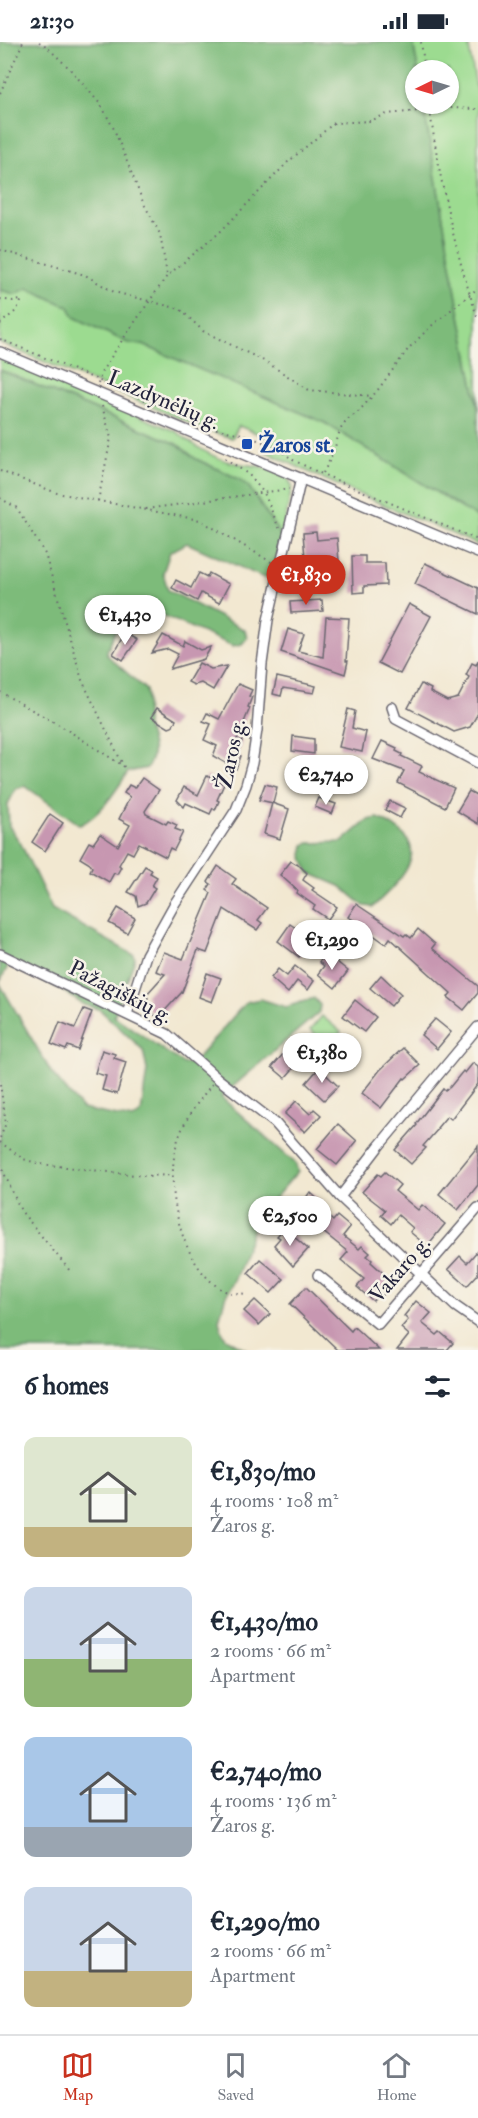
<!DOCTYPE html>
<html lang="en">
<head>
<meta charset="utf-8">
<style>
  body { margin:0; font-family:"IM FELL Double Pica",serif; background:#f6f6f7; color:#1f2937; height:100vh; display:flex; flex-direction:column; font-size:22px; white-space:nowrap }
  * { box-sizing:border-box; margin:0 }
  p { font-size:20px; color:#747a83 }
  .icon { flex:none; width:33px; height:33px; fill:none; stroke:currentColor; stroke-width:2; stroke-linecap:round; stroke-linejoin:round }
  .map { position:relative; height:1308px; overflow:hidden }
  .side { display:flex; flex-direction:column; background:#fff; flex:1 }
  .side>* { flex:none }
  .needle { width:39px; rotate:265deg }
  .buttons { position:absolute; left:405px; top:18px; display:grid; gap:12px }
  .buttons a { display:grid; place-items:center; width:54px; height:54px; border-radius:50%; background:#fff; box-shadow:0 2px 4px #0004; font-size:30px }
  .price { position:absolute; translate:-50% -51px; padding:0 14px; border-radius:21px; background:#fff; color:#222; font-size:20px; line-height:39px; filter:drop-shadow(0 2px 3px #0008) }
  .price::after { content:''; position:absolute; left:50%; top:36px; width:18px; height:14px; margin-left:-9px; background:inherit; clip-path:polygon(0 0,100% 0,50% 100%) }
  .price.selected { background:#c8321e; color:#fff }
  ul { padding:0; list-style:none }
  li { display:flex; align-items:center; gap:18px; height:150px; padding:0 24px }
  li span { display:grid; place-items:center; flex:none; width:168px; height:120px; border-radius:12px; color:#555 }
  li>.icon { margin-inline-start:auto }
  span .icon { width:72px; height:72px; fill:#fffc; stroke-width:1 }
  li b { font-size:26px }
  h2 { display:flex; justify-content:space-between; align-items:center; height:72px; padding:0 24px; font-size:26px }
  .status { display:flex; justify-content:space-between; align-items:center; height:42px; padding:0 30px; background:#fff; direction:ltr }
  .status svg { height:16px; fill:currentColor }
  .menu { display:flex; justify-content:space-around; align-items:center; height:84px; border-top:2px solid #e0e1e3; background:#fff; font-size:16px; color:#747a83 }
  .menu a { display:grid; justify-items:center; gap:3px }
  .menu .selected { color:#c8321e }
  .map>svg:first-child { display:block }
  .green { fill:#9cdb90; stroke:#5f7e66; stroke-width:1.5 }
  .forest { fill:#7dbb7a; stroke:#506e5a; stroke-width:1.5 }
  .building { fill:#c797b1 }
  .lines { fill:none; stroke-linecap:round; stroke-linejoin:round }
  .minor-casing { stroke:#6b6770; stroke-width:12 }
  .path { stroke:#6b6770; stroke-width:2; stroke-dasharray:1.5 4.5; stroke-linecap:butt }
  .minor { stroke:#fff; stroke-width:9 }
  .transit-dot { fill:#1a4fb4; stroke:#f7f3e8; stroke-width:2 }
  .labels { text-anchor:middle; stroke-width:5; stroke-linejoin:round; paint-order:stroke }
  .street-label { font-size:22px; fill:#22223b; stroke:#f7f3e8 }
  .transit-label { font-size:22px; font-weight:bold; fill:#164399; stroke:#f7f3e8; text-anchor:start }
</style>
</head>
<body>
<div class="status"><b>21:30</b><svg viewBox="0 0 49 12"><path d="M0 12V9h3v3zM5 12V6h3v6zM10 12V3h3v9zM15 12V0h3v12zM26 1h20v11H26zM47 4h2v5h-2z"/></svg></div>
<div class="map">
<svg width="478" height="1308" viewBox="0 0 478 1308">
  <rect width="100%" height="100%" fill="#f7f3e8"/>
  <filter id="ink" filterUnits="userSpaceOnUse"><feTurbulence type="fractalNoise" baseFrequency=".0167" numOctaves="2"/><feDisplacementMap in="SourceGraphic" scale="12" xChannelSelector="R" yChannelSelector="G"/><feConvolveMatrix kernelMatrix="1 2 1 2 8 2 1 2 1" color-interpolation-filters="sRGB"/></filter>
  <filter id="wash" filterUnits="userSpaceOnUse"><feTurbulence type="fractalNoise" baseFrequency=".008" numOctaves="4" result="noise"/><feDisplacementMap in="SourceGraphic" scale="24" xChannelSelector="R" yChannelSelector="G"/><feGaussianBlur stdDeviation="1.35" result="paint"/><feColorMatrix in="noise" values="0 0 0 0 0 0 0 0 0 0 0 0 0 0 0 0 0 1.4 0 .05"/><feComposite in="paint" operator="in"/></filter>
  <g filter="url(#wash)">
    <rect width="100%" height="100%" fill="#f2e8d1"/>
    <g class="green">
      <path d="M413,0H468L478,55V366L459,268L423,62H448V28H418Z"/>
      <path d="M28,246L69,265L74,275L128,301L143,303L325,381L478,476V503C406,471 333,444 263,408L266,395L239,384L232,396L204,387L0,301V248L15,252Z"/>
      <path d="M0,315L177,390C192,402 211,415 230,420C249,425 284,422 292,444L282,496L249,445L239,437L196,417L177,402L0,328Z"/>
      <path d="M322,974L341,990L329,1004L310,988Z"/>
    </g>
    <g class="forest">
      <path d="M0,0H413L418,28H416V62H423L459,268L478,366V476L325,381L143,303L128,301L74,275L69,265L28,246L15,252L0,248Z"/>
      <path d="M0,328L177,402L196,417L239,437L249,445L282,496L273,534L264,536L187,501L170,510L163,531L168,548L245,588L247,596L242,602L233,604L135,561L126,565L107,609V613L146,648C148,658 146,667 146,676C146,697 160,705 147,726L128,730C115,750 101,773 80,783L25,744L16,747L8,762L9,784L21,802L52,867L134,913L135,917L114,974L184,1022L194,1020L246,960L260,957L286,965L314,956L320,963L319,970L221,1055L295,1121L298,1129L256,1178L237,1232L225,1256L219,1278L221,1287L226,1296L247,1308H0V942L51,1030L82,1067L133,1077L141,1071L147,1028L143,1008L99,967L84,963L60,947L10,920L0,940Z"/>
      <path d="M378,776C438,803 406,833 373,865L364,864L340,844L309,831L302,813L304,803L309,801L342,800L368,778Z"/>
    </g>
    <g id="blocks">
      <g class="building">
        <path d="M316,490L317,498L337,496L339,519L317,520V527L306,528L303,491Z"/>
        <path d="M352,514H365V521H385L386,543L364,544V550L353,551Z"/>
        <path d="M425,521L478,546V572L415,542Z"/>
        <path d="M199,531L207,535L209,531L229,542L219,561L201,551L197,559L172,546L176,538L191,546Z"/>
        <path d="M322,558L323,569L291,571L290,560Z"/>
        <path d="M409,562L431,574L400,632L378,621Z"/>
        <path d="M326,575L349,576L346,619H348L345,632L281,610L288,587L304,592L298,609L323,615Z"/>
        <path d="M125,591L137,598L123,618L113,612Z"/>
        <path d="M163,593L183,604L185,599L201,608L211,605L204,617L170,627L178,612L168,607L152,611Z"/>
        <path d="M478,618V671L470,685L454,690L408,666L421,642L431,647L430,650L447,659L458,656L469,635L466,633L472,621L476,623Z"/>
        <path d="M199,621L211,627L227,624L213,648L201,641L194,643L188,640Z"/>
        <path d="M277,635L316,644L314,651L283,646L281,654L273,652Z"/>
        <path d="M238,642L252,648L249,654L252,655L248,665L250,666L247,673L237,697L242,699L237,713L241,714L236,727L213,714L217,704L204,698L211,682L203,679L207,671L219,677Z"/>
        <path d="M157,666L176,678L172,685L169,686L151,675Z"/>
        <path d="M348,667L355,669L352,686L366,690L362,710L339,705Z"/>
        <path d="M293,694L314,697V712L292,709Z"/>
        <path d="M382,699L397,706L396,709L402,712L401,714L422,724L419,730L454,746L445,765L398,741L404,729L373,717Z"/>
        <path d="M295,722L309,728L304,743L289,737Z"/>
        <path d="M207,734L224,742L217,758L219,759L215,768L213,766L210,772L186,761L184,765L177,758L184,745L198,753Z"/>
        <path d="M142,736L159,748L145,769L146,772L166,782L168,779L177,783L175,787L183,790L174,808L170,806L166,815L139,801L133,812L127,809L119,823L121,825L117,832L114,831L109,840L90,829L92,825L90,822L80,816L89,800L93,802L100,792L118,804L130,783L119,777L130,755L124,751L129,743L135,746Z"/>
        <path d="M265,742L277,745L273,761L259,758Z"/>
        <path d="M469,749L478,754V782L457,769Z"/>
        <path d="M319,756L336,762L332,772L315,765Z"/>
        <path d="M390,759L405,766L400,776L385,768Z"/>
        <path d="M272,761L289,767L280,797L264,792Z"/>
        <path d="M50,772L63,781L45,809L32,800Z"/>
        <path d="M291,819L296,822L297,821L307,831L303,838L314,846L312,848L337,865L328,877L313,867L315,864L297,851L298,849L280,833Z"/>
        <path d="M145,824L152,828L150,831L157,835L152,844L155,846L146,861L138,864L136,854L128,850Z"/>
        <path d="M218,824L236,837L232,842L267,866L258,878L262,881L257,888L224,867L207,911L198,908L182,950L158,976L143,962L148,956L145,954L165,932L156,929L164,910L183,917L211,851L207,848L211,842L208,840Z"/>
        <path d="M356,862L404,894L406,892L411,896L418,887L435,902L432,906L478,944V951L464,968L448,955L451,951L390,896L386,902L368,889L369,887L348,875Z"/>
        <path d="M118,866L135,876L127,891L109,881Z"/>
        <path d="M290,882L312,897L299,915L278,899Z"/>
        <path d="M326,911L348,929L335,946L318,932L324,924L319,920Z"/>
        <path d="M295,924L314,939L308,948L297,939L288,951L271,936L278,927L287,934Z"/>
        <path d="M207,931L221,936L212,960L199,955Z"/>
        <path d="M381,933L401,952L391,964L370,946Z"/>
        <path d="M355,958L376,975L364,990L343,974Z"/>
        <path d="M84,967L92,970L78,1008L68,1004L66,1008L51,1002L60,980L75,986Z"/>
        <path d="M435,977L451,990L437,1007L421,993Z"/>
        <path d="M292,1002L305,1013L285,1036L272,1025Z"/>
        <path d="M403,1006L420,1023L405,1037L404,1036L381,1066L362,1051L380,1028Z"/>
        <path d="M102,1008L115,1012L114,1016L126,1020L117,1052L102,1048L106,1034L95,1031Z"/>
        <path d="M473,1021L478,1025V1042L451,1077L447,1074L437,1086L438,1087L423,1104L426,1106L411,1122L395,1108L417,1083L416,1082L443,1047L445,1049L450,1045L463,1029L465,1031Z"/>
        <path d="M319,1026L338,1044L324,1058L306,1041Z"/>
        <path d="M296,1059L310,1072L314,1067L321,1073L305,1090L285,1072Z"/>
        <path d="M338,1082L357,1099L337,1123L317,1107Z"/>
        <path d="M478,1104V1143L458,1168L439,1152Z"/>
        <path d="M385,1130L400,1143L395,1149L418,1168L422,1163L445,1182L427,1204L410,1190L413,1186L398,1173L391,1182L381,1173L385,1168L362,1150L378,1132L381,1134Z"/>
        <path d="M310,1150L324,1163L320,1167L333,1179L337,1174L350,1185L343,1194L359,1207L362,1204L370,1211L367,1214L372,1218L371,1220L391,1238L385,1246L387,1248L382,1254L379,1252L373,1259L357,1245L364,1237L341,1218L348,1210L317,1185L314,1188L300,1176L307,1168L301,1163Z"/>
        <path d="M284,1186L308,1207L293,1224L274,1203L280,1196L277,1194Z"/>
        <path d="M478,1208V1232L467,1244L448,1227L460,1214L467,1221Z"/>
        <path d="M260,1217L284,1237L271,1251L248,1231Z"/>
        <path d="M306,1245L351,1289L354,1285L379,1308H338L290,1262Z"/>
        <path d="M255,1258L270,1272L259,1283L244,1269Z"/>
        <path d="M416,1259L431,1271L422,1281L437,1293L440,1290L453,1301L447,1308H397L409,1293L401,1286L408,1278L404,1274Z"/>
      </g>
    </g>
  </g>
  <g filter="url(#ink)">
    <use href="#blocks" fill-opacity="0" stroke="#6b6770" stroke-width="1.5"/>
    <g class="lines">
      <defs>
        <g id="minor">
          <path d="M0,310L478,511"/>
          <path d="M392,665L396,677L478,721"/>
          <path d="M0,912L167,992L217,1036L275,1081L340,1155L455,1264L478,1280"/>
          <path d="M127,972L146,913L175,861L236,768L246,743L252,721L257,688L262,622L268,578L301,436"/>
          <path d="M340,1155L379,1104L478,985"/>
          <path d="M318,1233L378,1282L478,1166"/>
        </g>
      </defs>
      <use href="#minor" class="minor-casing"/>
      <g class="path">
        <path d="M39,0L46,4L70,27L101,63L114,87L143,160L160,192L167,233"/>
        <path d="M421,0L425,28"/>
        <path d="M0,51L23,0"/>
        <path d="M429,62C439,135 454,207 478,277"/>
        <path d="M0,208L85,233L114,250L180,267L203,289L266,320L309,348L372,354"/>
        <path d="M0,257L13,259L22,258L16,269L0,282"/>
        <path d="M0,297L212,386L242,392L276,405L293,418L322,432L478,498"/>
        <path d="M98,342L102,329L121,300L167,234L219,191L288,120L334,81L370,79L387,72L449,66L478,67"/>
        <path d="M225,416L249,433L264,451L279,486"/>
        <path d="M0,429L57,451L200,478L273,521"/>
        <path d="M323,431L333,412L340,388L347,378L358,370L377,349L409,306L430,285L478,246"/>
        <path d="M0,456L17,466L45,512L82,638L124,725"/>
        <path d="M98,459L111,396L102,364"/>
        <path d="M146,467L289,447"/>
        <path d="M0,650L61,684L122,723"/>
        <path d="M0,1042L6,1081L0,1096"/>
        <path d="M212,1042C198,1060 183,1079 177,1101C164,1146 181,1229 227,1250C233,1252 240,1251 246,1252"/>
        <path d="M0,1100L23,1117L40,1122L144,1134L173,1133"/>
        <path d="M0,1122L21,1169L70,1229"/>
      </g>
      <use href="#minor" class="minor"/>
    </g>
  </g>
  <rect class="transit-dot" x="241" y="396" width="12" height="12" rx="3"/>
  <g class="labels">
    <g class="street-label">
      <text transform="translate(164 357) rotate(23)" y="8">Lazdynėlių g.</text>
      <text transform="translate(230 712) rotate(-78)" y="8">Žaros g.</text>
      <text transform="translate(121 949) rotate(27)" y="8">Pažagiškių g.</text>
      <text transform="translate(399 1227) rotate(-49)" y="8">Vakaro g.</text>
    </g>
    <g class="transit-label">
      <text x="259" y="410">Žaros st.</text>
    </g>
  </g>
</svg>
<div class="buttons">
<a><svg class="needle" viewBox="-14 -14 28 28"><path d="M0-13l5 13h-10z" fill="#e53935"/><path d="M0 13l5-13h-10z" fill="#747a83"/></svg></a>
</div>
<b class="price selected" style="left:306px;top:564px">€1,830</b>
<b class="price" style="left:125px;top:604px">€1,430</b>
<b class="price" style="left:326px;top:764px">€2,740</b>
<b class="price" style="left:332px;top:929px">€1,290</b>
<b class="price" style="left:322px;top:1042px">€1,380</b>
<b class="price" style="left:290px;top:1205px">€2,500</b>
</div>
<section class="side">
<h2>6 homes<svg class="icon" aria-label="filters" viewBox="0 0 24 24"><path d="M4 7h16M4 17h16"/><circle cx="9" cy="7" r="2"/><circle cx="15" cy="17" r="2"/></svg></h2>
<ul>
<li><span style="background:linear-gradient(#dfe7d0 75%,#c2b280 0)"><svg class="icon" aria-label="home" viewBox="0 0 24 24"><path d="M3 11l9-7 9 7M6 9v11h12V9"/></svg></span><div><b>€1,830/mo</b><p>4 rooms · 108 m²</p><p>Žaros g.</p></div></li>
<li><span style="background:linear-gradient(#c9d6e8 60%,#8fb573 0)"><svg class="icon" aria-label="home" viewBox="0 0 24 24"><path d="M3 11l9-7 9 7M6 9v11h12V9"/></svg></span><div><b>€1,430/mo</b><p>2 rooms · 66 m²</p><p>Apartment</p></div></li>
<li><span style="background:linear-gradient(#a9c7e8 75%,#9aa5b1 0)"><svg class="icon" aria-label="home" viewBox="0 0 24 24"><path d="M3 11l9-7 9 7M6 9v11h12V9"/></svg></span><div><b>€2,740/mo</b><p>4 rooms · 136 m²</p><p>Žaros g.</p></div></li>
<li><span style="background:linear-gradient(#c9d6e8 70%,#c2b280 0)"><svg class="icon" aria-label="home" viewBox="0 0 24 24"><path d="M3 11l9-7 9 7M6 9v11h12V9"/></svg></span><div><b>€1,290/mo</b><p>2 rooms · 66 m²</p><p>Apartment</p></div></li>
</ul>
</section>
<nav class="menu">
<a class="selected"><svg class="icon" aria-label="map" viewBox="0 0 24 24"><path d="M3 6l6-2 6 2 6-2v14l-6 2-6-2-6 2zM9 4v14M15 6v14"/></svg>Map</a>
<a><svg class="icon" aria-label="saved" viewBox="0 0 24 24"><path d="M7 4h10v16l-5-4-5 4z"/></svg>Saved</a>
<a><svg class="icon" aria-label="home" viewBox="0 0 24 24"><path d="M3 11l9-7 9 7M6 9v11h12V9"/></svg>Home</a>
</nav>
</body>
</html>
